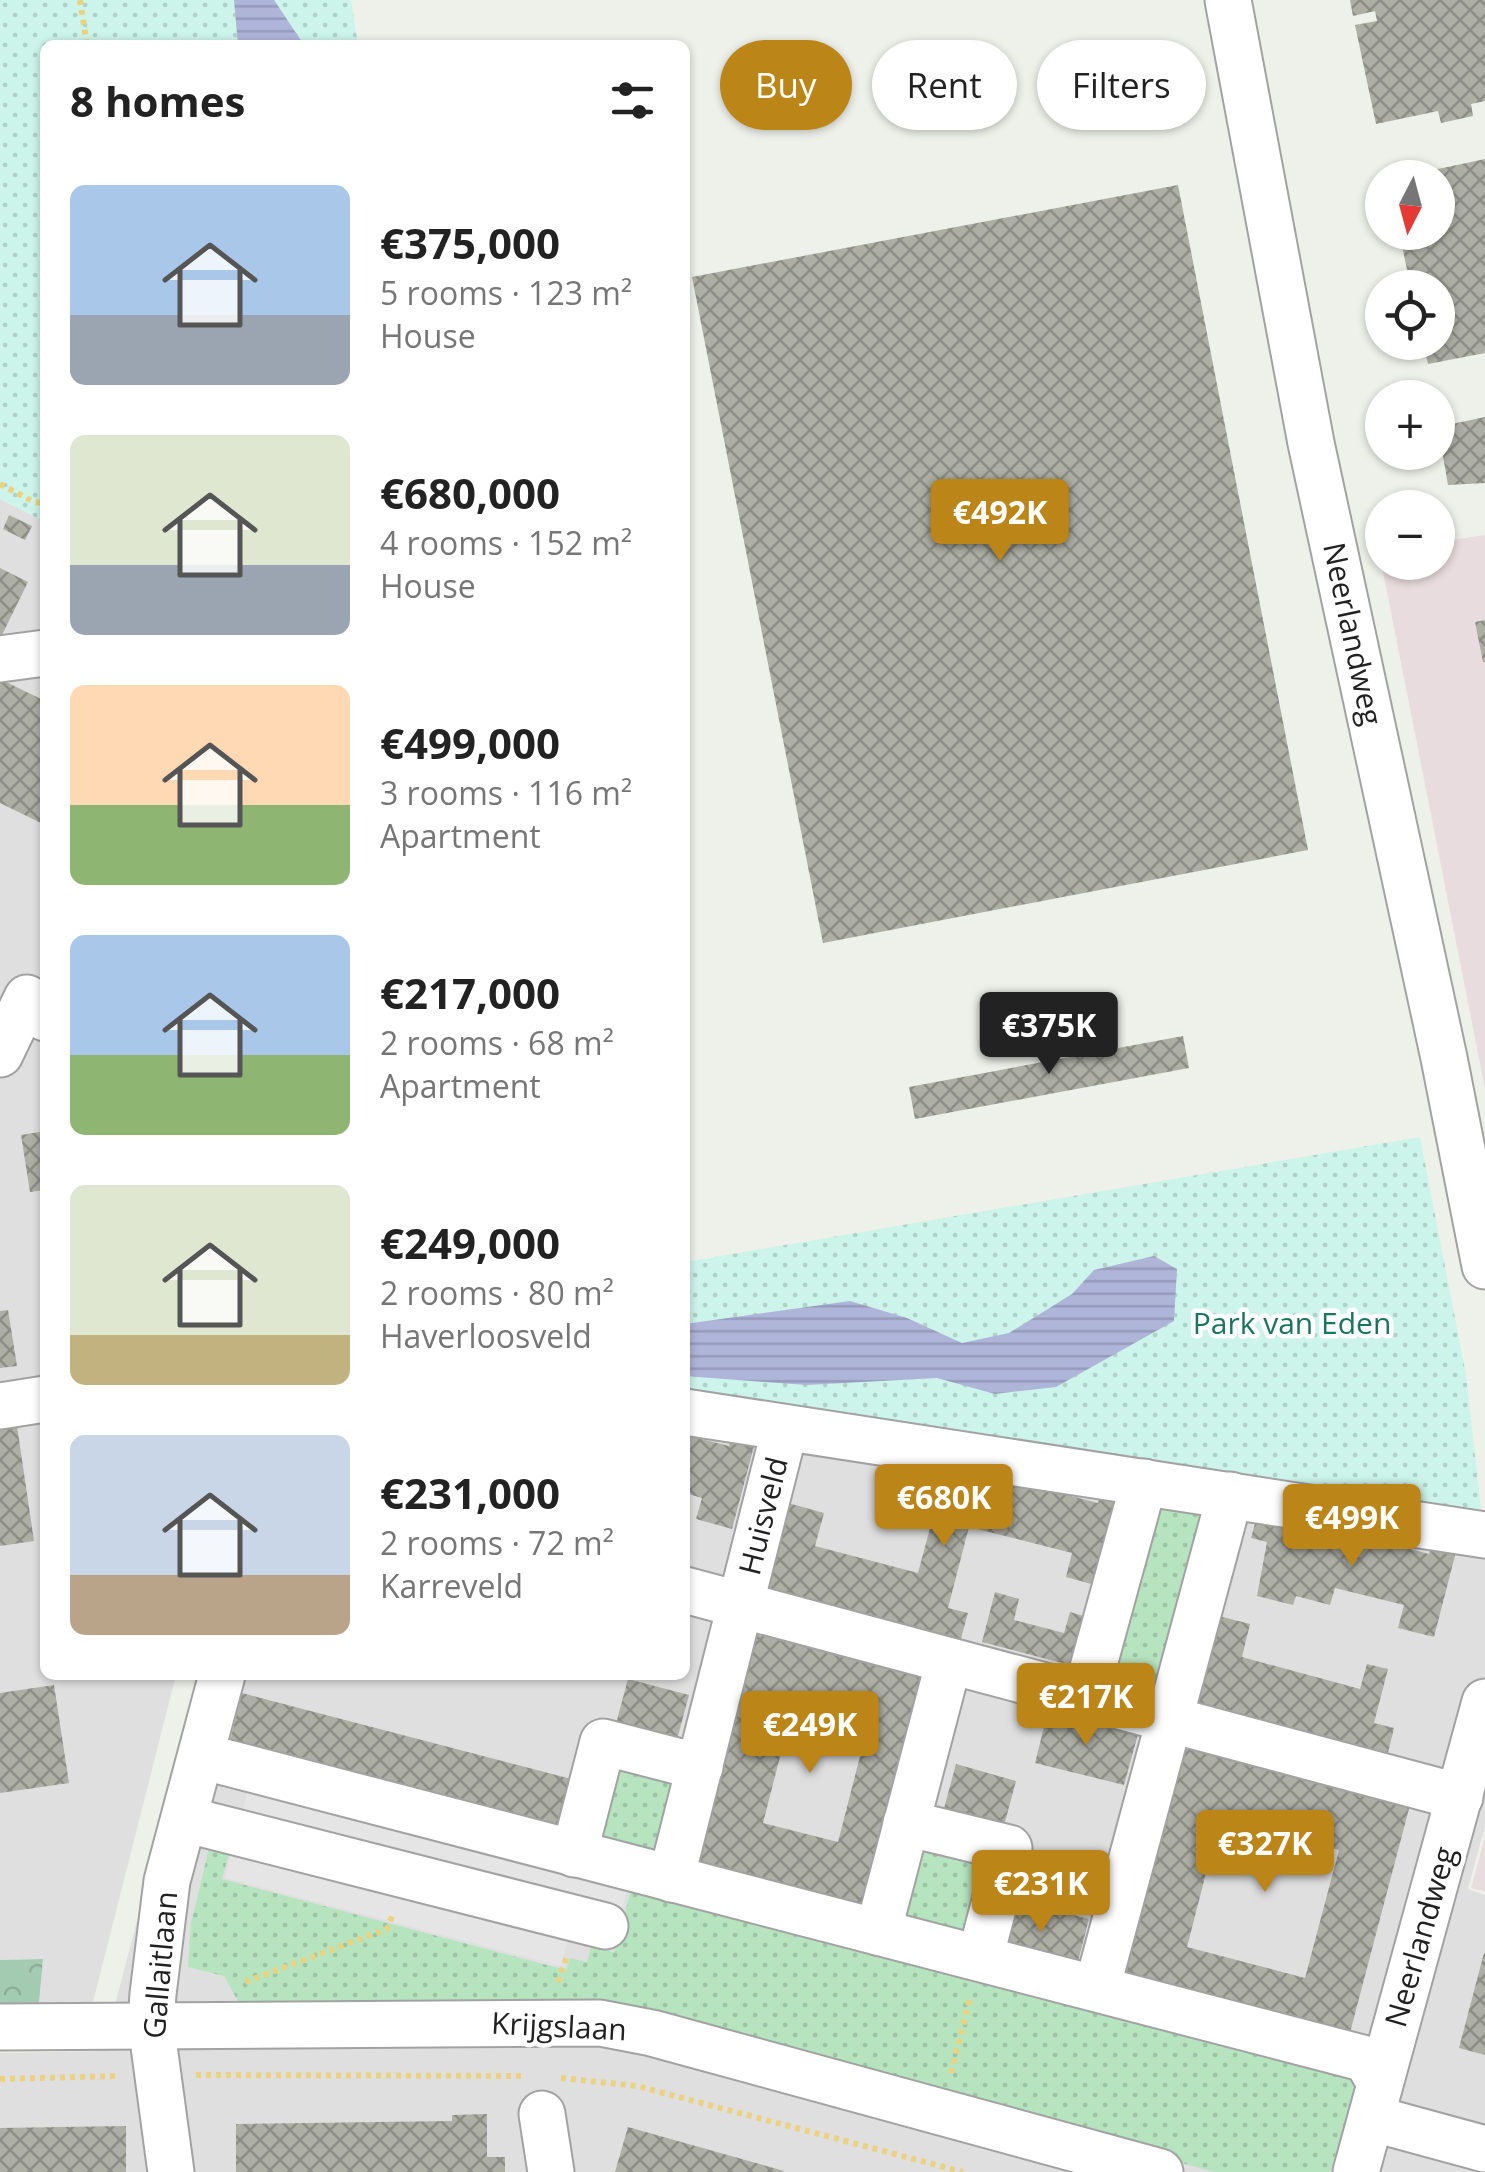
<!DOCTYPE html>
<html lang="en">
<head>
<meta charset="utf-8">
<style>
  body { margin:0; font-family:"Open Sans",sans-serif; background:#f2f2f2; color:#222; height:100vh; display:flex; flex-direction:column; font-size:38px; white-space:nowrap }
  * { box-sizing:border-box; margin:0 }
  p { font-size:32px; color:#767676 }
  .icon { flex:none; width:55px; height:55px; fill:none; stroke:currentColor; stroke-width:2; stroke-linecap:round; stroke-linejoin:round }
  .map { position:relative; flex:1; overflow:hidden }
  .panel { position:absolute; left:40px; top:40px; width:650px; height:1640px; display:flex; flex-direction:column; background:#fff; border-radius:15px; box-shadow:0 2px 8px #0004 }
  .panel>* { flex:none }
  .hud { position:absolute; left:720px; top:40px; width:615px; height:90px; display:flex; gap:20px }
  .needle { width:65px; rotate:186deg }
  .controls { position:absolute; left:1365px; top:160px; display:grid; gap:20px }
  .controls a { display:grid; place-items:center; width:90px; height:90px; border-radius:50%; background:#fff; box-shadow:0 2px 8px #0004; font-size:50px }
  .price { position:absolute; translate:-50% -85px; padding:0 22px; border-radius:10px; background:#bb8518; color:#fff; font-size:32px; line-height:65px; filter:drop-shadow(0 2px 5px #0008) }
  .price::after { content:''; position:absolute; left:50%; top:60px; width:30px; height:22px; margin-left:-15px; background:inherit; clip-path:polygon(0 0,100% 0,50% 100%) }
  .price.current { background:#222; color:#fff }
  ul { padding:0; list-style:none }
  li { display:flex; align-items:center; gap:30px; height:250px; padding:0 30px }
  li span { display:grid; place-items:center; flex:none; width:280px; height:200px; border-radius:15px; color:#555 }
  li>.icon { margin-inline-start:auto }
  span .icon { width:120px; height:120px; fill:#fffc; stroke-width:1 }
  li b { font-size:42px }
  h2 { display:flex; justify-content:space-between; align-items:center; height:120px; padding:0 30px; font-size:42px }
  .tag { padding:0 35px; border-radius:45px; background:#fff; box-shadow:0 2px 8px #0004; font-size:35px; line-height:90px }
  .tag.current { background:#bb8518; color:#fff }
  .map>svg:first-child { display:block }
  .residential { fill:#dfdfdf }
  .industrial { fill:#e9dcde }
  .grass { fill:url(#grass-dots) }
  .forest { fill:url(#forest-crowns) }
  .park { fill:url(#park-dots) }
  .parking { fill:#e5e5e5 }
  .water { fill:url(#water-rules) }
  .building { fill:url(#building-cross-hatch); fill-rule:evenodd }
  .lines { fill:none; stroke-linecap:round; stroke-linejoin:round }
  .minor-casing { stroke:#a2a2a2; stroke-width:49 }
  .path { stroke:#ead281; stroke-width:6; stroke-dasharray:5 5; stroke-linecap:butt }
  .minor { stroke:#fff; stroke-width:45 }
  .labels { text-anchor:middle; stroke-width:9; stroke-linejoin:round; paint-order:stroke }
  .street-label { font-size:30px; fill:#212121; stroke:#fff }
  .park-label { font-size:30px; fill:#1a755f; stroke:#fff }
</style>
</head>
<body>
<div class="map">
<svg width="1485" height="2172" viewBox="0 0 1485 2172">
  <defs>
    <pattern id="grass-dots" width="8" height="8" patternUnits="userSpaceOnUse" patternTransform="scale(2.5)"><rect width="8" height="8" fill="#b6e4be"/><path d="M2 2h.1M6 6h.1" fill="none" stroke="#9cc3a3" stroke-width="1.8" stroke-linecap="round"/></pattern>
    <pattern id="forest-crowns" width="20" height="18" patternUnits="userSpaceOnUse" patternTransform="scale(2.5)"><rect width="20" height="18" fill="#a3cbb2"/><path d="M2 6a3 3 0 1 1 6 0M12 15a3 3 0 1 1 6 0" fill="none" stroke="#8cae99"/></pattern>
    <pattern id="park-dots" width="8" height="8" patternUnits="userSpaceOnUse" patternTransform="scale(2.5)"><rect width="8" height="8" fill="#cdf4ea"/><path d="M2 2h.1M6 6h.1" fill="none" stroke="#b0d1c8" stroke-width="1.8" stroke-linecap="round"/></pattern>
    <pattern id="water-rules" width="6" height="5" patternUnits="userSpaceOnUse" patternTransform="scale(2.5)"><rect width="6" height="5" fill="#afb4d9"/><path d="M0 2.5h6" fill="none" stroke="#969aba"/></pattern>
    <pattern id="building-cross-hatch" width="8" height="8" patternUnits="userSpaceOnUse" patternTransform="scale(2.5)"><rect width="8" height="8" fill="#adafa5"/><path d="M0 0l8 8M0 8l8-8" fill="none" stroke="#8c8e86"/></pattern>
  </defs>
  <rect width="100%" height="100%" fill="#eef1e9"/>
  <g class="residential">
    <path d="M0,499L45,522V1675H176L92,2006L39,2003L43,1959L0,1960Z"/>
    <path d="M685,1402L1485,1533V1826L1468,1889L1485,1895V2172H0V2053L103,2051L201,1675H685Z"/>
  </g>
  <g class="industrial">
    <path d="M1485,535V1089L1379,551L1382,550V562H1438V542Z"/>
    <path d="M1485,1837V1892L1471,1888Z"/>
  </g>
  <g class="grass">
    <path d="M1153,1499L1211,1513L1164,1694L1107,1680Z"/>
    <path d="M611,1757L689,1777L665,1866L587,1846Z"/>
    <path d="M915,1838L993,1857L970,1945L893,1926Z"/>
    <path d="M210,1844L230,1850L222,1879L566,1970L570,1958L587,1962L591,1947L614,1952L633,1883L1360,2074L1330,2172H1214L604,2002L242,2008L224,1976L188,1967L191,1924Z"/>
  </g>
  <path class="forest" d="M43,1959L39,2003L0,2004V1960Z"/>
  <g class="park">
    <path d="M0,0H351L358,45H45V522L0,499Z"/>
    <path d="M1420,1137L1466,1375L1482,1517L685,1391V1262Z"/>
  </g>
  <path class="parking" d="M250,1782L629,1882L613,1943L570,1932L561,1966L225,1878Z"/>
  <g class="water">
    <path d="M234,0H274L304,45H238Z"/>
    <path d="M1154,1256L1177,1269L1174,1321L1056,1387L995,1394L937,1378L806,1385L685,1376V1324L850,1301L907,1318L962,1343L1009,1333L1072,1294L1094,1270Z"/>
  </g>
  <g class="building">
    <path d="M1350,0H1485V101L1471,104L1473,116L1441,123L1438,111L1376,124L1355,25L1377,21L1375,11L1353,16Z"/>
    <path d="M1485,159V353L1428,364L1423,342H1438V288H1411L1399,232H1438V178L1405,176Z"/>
    <path d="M1178,185L1308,850L823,943L692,277Z"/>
    <path d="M1485,417V483L1448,485L1438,427Z"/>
    <path d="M9,515L32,526L25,540L3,529Z"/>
    <path d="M0,568L28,582L0,639Z"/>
    <path d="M1485,620V662H1483L1475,622Z"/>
    <path d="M0,679L45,701L43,824L0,803Z"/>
    <path d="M1183,1036L1189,1068L915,1119L909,1087Z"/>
    <path d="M45,1131V1190L30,1192L21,1135Z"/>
    <path d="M8,1310L17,1366L0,1368V1311Z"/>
    <path d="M17,1426L34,1541L0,1546V1429Z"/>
    <path d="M733,1429L757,1435L732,1529L696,1519L702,1498L685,1493V1435L729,1446Z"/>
    <path d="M927,1459L1098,1503L1103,1487L1126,1493L1102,1587L1066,1577L1072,1553L969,1527L948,1608L968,1613L960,1642L765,1590L788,1503L824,1513L815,1546L918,1573L933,1517L928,1516L935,1490L920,1486Z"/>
    <path d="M1259,1509L1429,1554L1434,1537L1458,1544L1434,1637L1398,1628L1404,1605L1335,1588L1330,1605L1296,1596L1293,1605L1257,1596L1267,1542L1251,1538Z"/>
    <path d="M995,1592L1019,1599L1014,1620L1064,1633L1070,1612L1094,1619L1081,1668L982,1642Z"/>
    <path d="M1215,1615L1250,1624L1242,1657L1360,1689L1367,1664L1388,1669L1374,1723L1394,1728L1388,1753L1192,1702Z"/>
    <path d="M751,1633L931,1680L868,1919L689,1873ZM791,1714L866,1733L838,1842L763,1823Z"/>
    <path d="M628,1679L689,1695L675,1747L614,1731Z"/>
    <path d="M54,1685L69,1783L0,1793V1693Z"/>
    <path d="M242,1693L579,1781L564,1840L227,1753Z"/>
    <path d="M1048,1711L1138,1734L1124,1785L1035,1763Z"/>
    <path d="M1182,1746L1410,1805L1347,2044L1119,1984ZM1220,1819L1339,1850L1305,1978L1187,1947Z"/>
    <path d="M956,1764L1016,1781L1002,1833L942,1816Z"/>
    <path d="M1007,1898L1089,1919L1075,1973L994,1952Z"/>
    <path d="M1484,1953H1485V2055L1459,2048Z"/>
    <path d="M487,2114V2157H505V2172H236V2124L452,2121V2115Z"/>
    <path d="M126,2126V2172H0V2128Z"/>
    <path d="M628,2127L784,2171V2172H615Z"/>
  </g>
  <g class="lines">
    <defs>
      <g id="minor">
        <path d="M1228,0L1311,443L1444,1058L1485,1266"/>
        <path d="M0,659L45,653"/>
        <path d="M0,1054L27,998L45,1018"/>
        <path d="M0,1406L45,1399"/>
        <path d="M685,1412L1485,1535"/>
        <path d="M685,1590L1460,1797"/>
        <path d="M1085,1697L1144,1482"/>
        <path d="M201,1756L1366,2059L1380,2083"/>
        <path d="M184,1819L605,1926"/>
        <path d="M906,1823L1009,1848L980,1958"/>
        <path d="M574,1854L603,1742L700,1767"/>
        <path d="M671,1879L785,1428"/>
        <path d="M878,1932L949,1661"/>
        <path d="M1097,1988L1230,1495"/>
        <path d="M0,2027L600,2023L652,2033L1160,2172"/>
        <path d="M542,2114L551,2172"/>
        <path d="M1371,2118L1485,2149"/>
        <path d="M171,2172L151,2024L153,1994L167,1881L222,1675"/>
        <path d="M1356,2172L1485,1702"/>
      </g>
    </defs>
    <use href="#minor" class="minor-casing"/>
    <g class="path">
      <path d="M80,0L87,45"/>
      <path d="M0,484L34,502L45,503"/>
      <path d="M245,1982L387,1929L393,1914"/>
      <path d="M558,1982L567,1956"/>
      <path d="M951,2073L970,1998"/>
      <path d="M196,2075L524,2076"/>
      <path d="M561,2078L637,2086L963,2172"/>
      <path d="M0,2079L119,2076"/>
    </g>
    <use href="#minor" class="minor"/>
  </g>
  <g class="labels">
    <g class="street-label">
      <text transform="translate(1352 634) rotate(78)" y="10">Neerlandweg</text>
      <text transform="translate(764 1516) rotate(-76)" y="10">Huisveld</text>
      <text transform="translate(1421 1937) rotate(-74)" y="10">Neerlandweg</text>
      <text transform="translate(161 1965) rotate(-85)" y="10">Gallaitlaan</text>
      <text transform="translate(559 2027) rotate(3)" y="10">Krijgslaan</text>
    </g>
    <g class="park-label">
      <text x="1292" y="1334">Park van Eden</text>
    </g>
  </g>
</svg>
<div class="controls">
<a><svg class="needle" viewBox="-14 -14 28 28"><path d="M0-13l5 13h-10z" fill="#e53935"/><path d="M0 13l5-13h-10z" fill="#767676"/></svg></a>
<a><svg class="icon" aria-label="locate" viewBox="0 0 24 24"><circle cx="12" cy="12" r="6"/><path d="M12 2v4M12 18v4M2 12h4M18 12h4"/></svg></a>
<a>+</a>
<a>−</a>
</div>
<b class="price" style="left:1000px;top:564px">€492K</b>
<b class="price current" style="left:1049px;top:1077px">€375K</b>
<b class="price" style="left:944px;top:1549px">€680K</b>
<b class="price" style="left:1352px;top:1569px">€499K</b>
<b class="price" style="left:1086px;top:1748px">€217K</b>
<b class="price" style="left:810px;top:1776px">€249K</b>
<b class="price" style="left:1265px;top:1895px">€327K</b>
<b class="price" style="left:1041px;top:1935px">€231K</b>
<div class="hud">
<a class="tag current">Buy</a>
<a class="tag">Rent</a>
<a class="tag">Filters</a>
</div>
<section class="panel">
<h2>8 homes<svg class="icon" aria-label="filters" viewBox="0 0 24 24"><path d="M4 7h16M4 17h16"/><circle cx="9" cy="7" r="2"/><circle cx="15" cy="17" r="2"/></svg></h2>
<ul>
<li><span style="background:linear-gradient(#a9c7e8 65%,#9aa5b1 0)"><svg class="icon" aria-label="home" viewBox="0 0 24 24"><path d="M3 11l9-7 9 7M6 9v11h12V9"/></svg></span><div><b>€375,000</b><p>5 rooms · 123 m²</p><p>House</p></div></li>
<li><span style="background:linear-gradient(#dfe7d0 65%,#9aa5b1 0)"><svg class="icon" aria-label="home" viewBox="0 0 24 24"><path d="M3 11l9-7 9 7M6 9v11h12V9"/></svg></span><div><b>€680,000</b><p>4 rooms · 152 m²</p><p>House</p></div></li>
<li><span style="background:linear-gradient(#ffd9b3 60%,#8fb573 0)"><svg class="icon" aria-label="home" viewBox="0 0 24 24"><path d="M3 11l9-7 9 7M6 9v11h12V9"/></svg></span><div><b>€499,000</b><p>3 rooms · 116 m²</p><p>Apartment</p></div></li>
<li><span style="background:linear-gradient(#a9c7e8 60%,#8fb573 0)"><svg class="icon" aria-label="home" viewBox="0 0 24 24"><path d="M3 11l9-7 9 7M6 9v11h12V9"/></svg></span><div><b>€217,000</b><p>2 rooms · 68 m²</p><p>Apartment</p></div></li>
<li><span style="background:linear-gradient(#dfe7d0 75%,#c2b280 0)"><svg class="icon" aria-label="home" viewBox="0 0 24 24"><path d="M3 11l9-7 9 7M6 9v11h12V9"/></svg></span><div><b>€249,000</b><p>2 rooms · 80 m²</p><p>Haverloosveld</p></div></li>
<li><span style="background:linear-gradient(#c9d6e8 70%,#b9a48a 0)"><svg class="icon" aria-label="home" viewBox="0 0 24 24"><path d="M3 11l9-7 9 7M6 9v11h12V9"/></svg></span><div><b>€231,000</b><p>2 rooms · 72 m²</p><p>Karreveld</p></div></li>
</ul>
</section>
</div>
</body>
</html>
